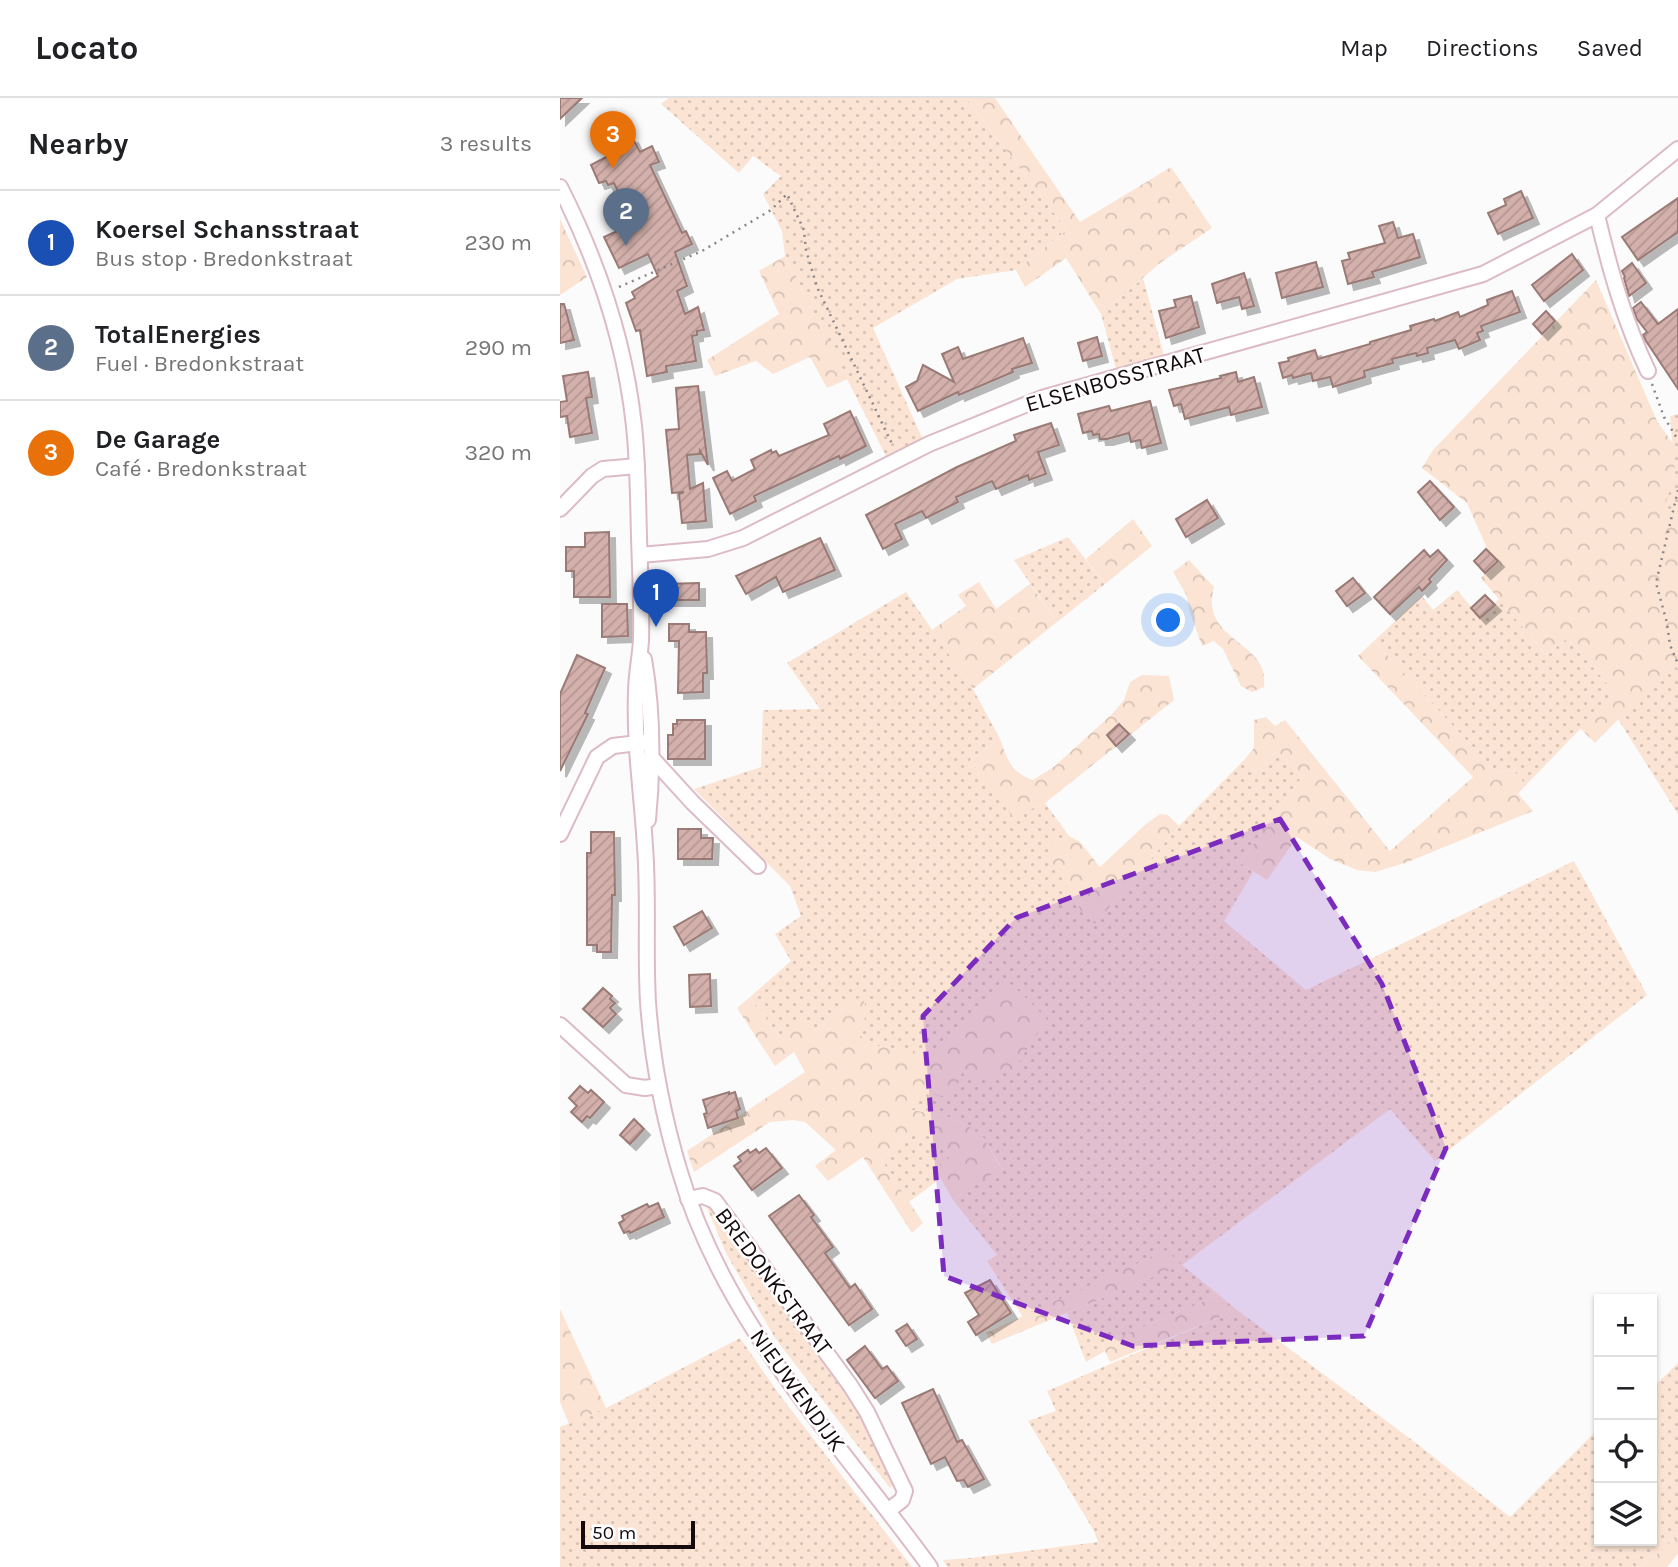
<!DOCTYPE html>
<html lang="en">
<head>
<meta charset="utf-8">
<style>
  body { margin:0; font-family:Karla,sans-serif; background:#f2f2f2; color:#202124 }
  .controls { position:absolute; right:21px; bottom:21px; display:grid; overflow:hidden; border-radius:0px; box-shadow:0 2px 5px #0004 }
  .controls button { width:63px; height:63px; display:grid; place-items:center; padding:0; border:0; border-bottom:2px solid #e0e0e0; background:#fff; color:#202124; font:35px sans-serif }
  .scale { position:absolute; left:21px; bottom:18px; width:114px; box-sizing:border-box; padding-left:7px; border:4px solid #150a0d; border-top:0; font-size:19px; line-height:24px; white-space:nowrap; color:#150a0d; -webkit-text-stroke:5px #fff; paint-order:stroke }
  .you { position:absolute; left:609px; top:523px; width:24px; height:24px; margin:-18px; border:5px solid #fff; border-radius:50%; background:#1a73e8; box-shadow:0 0 0 10px #1a73e833 }
  .badge { display:grid; place-items:center; width:46px; height:46px; border-radius:50%; background:#257d2b; color:#fff; font-size:23px; font-weight:700 }
  .pin { position:absolute; translate:-50% -58px; filter:drop-shadow(0 2px 4px #0008) }
  .pin::after { content:''; position:absolute; top:37px; width:24px; height:21px; background:inherit; clip-path:polygon(0 0,100% 0,50% 100%) }
  .list { margin:0; padding:0; list-style:none }
  h2 { display:flex; justify-content:space-between; align-items:center; height:91px; margin:0; padding:0 28px; font-size:30px }
  h2 small { font-size:23px; font-weight:400; color:#757577 }
  .list li { display:grid; grid-template-columns:46px 1fr auto; gap:21px; align-items:center; box-sizing:border-box; height:105px; padding:0 28px; border-top:2px solid #e0e0e0 }
  .list b { display:block; font-size:26px; white-space:nowrap }
  .list p { margin:0; font-size:23px; white-space:nowrap; color:#757577 }
  .list em { font-size:23px; font-style:normal; color:#757577 }
  .icon { flex:none; width:38px; height:38px; fill:none; stroke:currentColor; stroke-width:2; stroke-linecap:round; stroke-linejoin:round }
  .map { position:relative; flex:none; width:1118px; height:1469px; overflow:hidden }
  header { display:flex; align-items:center; gap:42px; box-sizing:border-box; height:98px; padding:0 35px; background:#fff; border-bottom:2px solid #e0e0e0 }
  header strong { font-size:33px }
  nav { display:flex; gap:38px; margin-inline-start:auto; font-size:24px }
  main { display:flex }
  aside { flex:1; background:#fff }
  .map>svg:first-child { display:block }
  .grass { fill:url(#grass-dots) }
  .forest { fill:url(#forest-crowns) }
  .building { fill:url(#building-hatch); stroke:#9a7a75; stroke-width:2; filter:url(#shadow) }
  .lines { fill:none; stroke-linecap:round; stroke-linejoin:round }
  .minor-casing { stroke:#ddbbc5; stroke-width:18 }
  .path { stroke:#8c8688; stroke-width:2.5; stroke-dasharray:2 5; stroke-linecap:butt }
  .minor { stroke:#fff; stroke-width:14 }
  .marked { fill:#7b2cbf; fill-opacity:0.2; stroke:#7b2cbf; stroke-width:5; stroke-dasharray:14 9; stroke-linejoin:round }
  .labels { text-anchor:middle; stroke-width:5; stroke-linejoin:round; paint-order:stroke }
  .street-label { font-size:23px; fill:#150a0d; stroke:#fff }
</style>
</head>
<body>
<header>
<strong>Locato</strong>
<nav><a>Map</a><a>Directions</a><a>Saved</a></nav>
</header>
<main>
<aside>
<h2>Nearby<small>3 results</small></h2>
<ul class="list">
<li><span class="badge" style="background:#1a4fb4">1</span><div><b>Koersel Schansstraat</b><p>Bus stop · Bredonkstraat</p></div><em>230 m</em></li>
<li><span class="badge" style="background:#5c6f8a">2</span><div><b>TotalEnergies</b><p>Fuel · Bredonkstraat</p></div><em>290 m</em></li>
<li><span class="badge" style="background:#e8710a">3</span><div><b>De Garage</b><p>Café · Bredonkstraat</p></div><em>320 m</em></li>
</ul>
</aside>
<div class="map">
<svg width="1118" height="1469" viewBox="0 0 1118 1469">
  <defs>
    <pattern id="grass-dots" width="8" height="8" patternUnits="userSpaceOnUse" patternTransform="scale(1.75)"><rect width="8" height="8" fill="#fbe4d4"/><path d="M2 2h.1M6 6h.1" fill="none" stroke="#d6c2b5" stroke-width="1.8" stroke-linecap="round"/></pattern>
    <pattern id="forest-crowns" width="20" height="18" patternUnits="userSpaceOnUse" patternTransform="scale(1.75)"><rect width="20" height="18" fill="#fbe4d4"/><path d="M2 6a3 3 0 1 1 6 0M12 15a3 3 0 1 1 6 0" fill="none" stroke="#d6c2b5"/></pattern>
    <pattern id="building-hatch" width="6" height="6" patternUnits="userSpaceOnUse" patternTransform="scale(1.75)"><rect width="6" height="6" fill="#d3b0ab"/><path d="M-1 1l2-2M0 6l6-6M5 7l2-2" fill="none" stroke="#b49692"/></pattern>
    <filter id="shadow"><feDropShadow dx="6" dy="6" stdDeviation="0" flood-color="#0004"/></filter>
  </defs>
  <rect width="100%" height="100%" fill="#fbfbfb"/>
  <g class="grass">
    <polygon points="109,0 406,0 507,132 456,172 397,181 313,230 363,342 326,358 225,158 222,133 203,96 221,78 193,58 179,75 101,6"/>
    <polygon points="583,180 604,258 556,271 541,216"/>
    <polygon points="1118,316 1118,412 1103,411 1115,374 1110,318"/>
    <polygon points="508,439 545,486 497,524 454,462"/>
    <polygon points="897,492 919,518 939,501 986,557 1008,540 1055,595 966,687 953,672 936,674 814,543 862,498 873,512"/>
    <polygon points="346,494 413,591 440,641 410,662 471,711 485,705 509,738 492,745 535,826 619,728 684,662 695,673 718,653 742,679 680,765 693,774 664,823 746,892 1014,763 1087,897 875,1063 830,1011 622,1167 659,1197 542,1246 545,1253 526,1264 507,1215 621,1167 605,1153 463,1219 427,1163 437,1157 393,1102 441,1069 420,1034 386,1018 352,1012 355,994 402,975 431,981 447,885 386,949 367,956 318,948 298,937 285,908 252,934 221,940 190,899 231,863 215,836 241,818 230,788 134,691 201,669 203,612 260,611 227,565"/>
    <polygon points="1114,565 1118,571 1118,716 1058,621"/>
    <path d="M363,1034H375L384,1044L389,1060L376,1072L381,1080L349,1104L321,1061C334,1049 344,1035 363,1034Z"/>
    <polygon points="146,1107 154,1109 297,1306 334,1386 330,1390 215,1240 166,1155"/>
    <polygon points="677,1212 852,1342 950,1419 1039,1330 1039,1443 1092,1443 1092,1290 1118,1265 1118,1435 1107,1448 1081,1469 387,1469 383,1462 411,1460 538,1444 534,1433 468,1323 496,1313 487,1293"/>
    <polygon points="180,1240 219,1296 352,1469 0,1469 0,1329 46,1310"/>
  </g>
  <g class="forest">
    <polygon points="406,0 435,0 520,124 611,69 652,130 600,165 541,216 506,160 465,189 456,172 507,132"/>
    <polygon points="0,121 27,179 0,197"/>
    <polygon points="225,158 288,281 267,290 250,259 213,276 196,263 155,278 147,262 219,216 199,173"/>
    <polygon points="1036,182 1097,323 1113,346 1115,374 1104,411 1118,412 1118,571 1113,566 1035,645 1020,630 1055,595 1008,540 986,557 921,480 934,466 907,405 862,370 873,352"/>
    <polygon points="573,421 592,448 545,486 526,461"/>
    <path d="M629,462L654,489C639,545 711,542 704,589L692,594L681,588L663,551L654,543L642,548L629,512L627,498L613,474Z"/>
    <polygon points="419,484 436,511 470,486 497,524 413,591 372,532 406,508 398,497"/>
    <polygon points="814,543 936,674 953,672 966,687 958,696 973,713 845,765 815,774 797,772 770,761 737,739 707,782 680,765 742,679 718,653 695,673 684,662 694,650 694,622 706,619 715,628 725,622 830,753 913,679 798,558"/>
    <path d="M582,577L609,578L614,602L485,705L471,711L455,722L410,662L440,641C447,661 451,675 473,682L495,668L552,616L564,602L570,584Z"/>
    <polygon points="600,716 608,717 619,728 535,826 523,816 489,759 492,745 509,738 520,744 540,769 586,726"/>
    <path d="M447,884L454,888L487,921L454,971L431,981L402,975L393,999L355,995L352,1012L386,1018L420,1034L441,1070L393,1102L376,1072L389,1060L384,1044L375,1034C344,1033 342,1042 321,1061L363,1125L352,1135L303,1059L268,1083L255,1068L276,1052L245,1024L233,1022L210,1024L134,1074L127,1053L245,974L234,954L215,968L177,910L190,899L221,940L245,922L252,934L285,908L298,900L304,903L307,915L299,937L318,948L367,955L386,949Z"/>
    <polygon points="606,1152 622,1167 432,1246 426,1235"/>
    <polygon points="659,1197 677,1212 550,1264 542,1246"/>
    <polygon points="0,1211 46,1310 9,1326 0,1304"/>
    <polygon points="1118,1435 1118,1456 1107,1469 1081,1469 1107,1448"/>
  </g>
  <g class="building">
    <polygon points="0,0 22,0 0,21"/>
    <polygon points="72,39 80,54 92,48 99,64 90,67 122,135 126,133 132,146 115,154 127,188 117,193 125,216 138,209 144,232 137,233 137,237 132,238 136,263 106,268 107,274 87,278 80,232 76,233 66,205 75,200 72,194 98,178 88,156 59,170 44,139 73,126 54,85 48,87 46,83 39,85 31,67 54,55 53,52"/>
    <polygon points="961,93 973,120 938,136 928,115 946,107 944,101"/>
    <polygon points="1118,100 1118,134 1078,162 1062,139"/>
    <polygon points="833,124 838,140 853,136 860,159 812,174 814,179 788,186 782,163 790,161 788,155 825,145 819,128"/>
    <polygon points="1012,156 1023,172 984,203 972,187"/>
    <polygon points="756,164 763,189 722,200 716,175"/>
    <polygon points="1072,165 1086,185 1069,198 1064,180 1065,179 1062,173"/>
    <polygon points="684,175 694,208 682,211 679,199 657,205 652,186"/>
    <polygon points="952,193 960,214 921,228 923,233 917,235 920,242 899,251 895,242 867,250 868,255 857,258 856,255 832,261 833,265 804,273 805,279 773,289 770,279 753,283 751,275 733,280 732,277 723,280 719,265 729,263 728,260 755,252 758,261 810,246 810,244 851,232 850,228 874,221 875,223 898,214 900,219 928,207 927,202"/>
    <polygon points="631,198 639,229 606,240 599,213 616,209 614,202"/>
    <polygon points="1081,204 1098,226 1118,211 1118,291 1086,243 1083,237 1087,234 1077,221 1073,210"/>
    <polygon points="0,206 4,206 14,242 0,245"/>
    <polygon points="986,213 995,223 982,236 973,226"/>
    <polygon points="537,239 542,258 523,263 518,245"/>
    <polygon points="463,240 472,265 452,271 453,274 399,297 398,294 358,313 346,289 357,283 363,267 394,284 382,256 398,249 403,261"/>
    <polygon points="28,274 32,299 26,300 32,335 10,339 7,318 0,319 0,304 7,303 3,278"/>
    <polygon points="676,274 678,284 694,279 702,309 671,317 669,309 625,321 621,306 614,308 609,292 661,280 660,278"/>
    <polygon points="138,288 148,367 140,353 140,356 127,357 130,391 143,385 146,423 122,425 119,396 124,394 112,395 106,332 119,331 116,290"/>
    <polygon points="590,303 601,345 582,350 580,342 571,344 569,335 547,341 540,341 539,336 533,337 532,333 523,335 518,316 549,308 551,313"/>
    <polygon points="290,313 306,348 280,361 279,358 194,398 196,403 170,416 153,380 167,373 172,383 195,371 191,362 211,352 212,355 216,353 219,358 269,337 264,326"/>
    <polygon points="491,325 499,347 478,354 486,376 469,382 468,377 436,391 432,383 396,399 398,404 366,420 362,413 335,426 342,441 323,451 306,417 397,369 456,343 454,337"/>
    <polygon points="870,383 894,409 880,422 858,394"/>
    <polygon points="647,402 658,420 626,439 616,421"/>
    <polygon points="49,434 50,499 14,499 14,473 6,473 6,449 25,449 25,435"/>
    <polygon points="260,440 275,472 223,494 216,479 186,496 176,478"/>
    <polygon points="926,451 938,463 925,475 914,463"/>
    <polygon points="864,452 870,459 878,452 887,462 869,481 871,484 862,493 859,489 830,516 814,499"/>
    <polygon points="793,480 805,495 787,508 776,493"/>
    <polygon points="139,485 139,502 102,502 102,486"/>
    <polygon points="925,497 935,507 920,520 911,510"/>
    <polygon points="42,506 67,506 68,538 42,539"/>
    <polygon points="109,526 129,526 129,534 146,534 147,575 143,575 143,594 118,595 119,543 109,543"/>
    <polygon points="17,557 45,570 25,615 28,616 0,673 0,596"/>
    <polygon points="117,622 145,622 145,661 108,661 108,637 113,637 113,626 117,626"/>
    <polygon points="559,626 569,636 556,648 547,637"/>
    <polygon points="118,731 141,731 141,740 153,740 152,761 118,761"/>
    <polygon points="31,734 54,734 55,797 52,797 51,854 37,854 37,847 27,847 27,755 31,755"/>
    <polygon points="142,813 152,830 124,847 114,829"/>
    <polygon points="150,876 151,908 130,909 129,877"/>
    <polygon points="43,890 52,898 50,901 55,905 50,910 56,916 43,929 23,911"/>
    <polygon points="20,988 28,995 31,992 44,1004 30,1020 27,1018 22,1024 11,1014 17,1008 9,1000"/>
    <polygon points="169,994 169,996 175,994 180,1011 176,1013 178,1020 148,1030 144,1016 147,1015 143,1002"/>
    <polygon points="74,1021 84,1031 70,1046 60,1037"/>
    <polygon points="206,1050 222,1070 192,1092 174,1068 181,1063 178,1059 188,1052 190,1055 196,1051 199,1055"/>
    <polygon points="239,1097 254,1117 251,1119 273,1149 265,1155 290,1190 295,1186 312,1211 289,1227 209,1118"/>
    <polygon points="98,1105 104,1119 70,1135 69,1133 64,1135 59,1125 64,1122 62,1118 87,1106 89,1109"/>
    <polygon points="430,1182 451,1215 416,1237 408,1224 419,1217 405,1195"/>
    <polygon points="347,1226 357,1241 346,1248 336,1233"/>
    <polygon points="305,1248 322,1271 327,1268 338,1283 315,1300 287,1262"/>
    <polygon points="373,1291 397,1344 402,1342 424,1381 408,1389 404,1382 397,1383 385,1359 371,1366 342,1305"/>
  </g>
  <g class="lines">
    <defs>
      <g id="minor">
        <path d="M0,89C38,164 65,244 74,328C78,365 78,402 79,439C80,473 82,508 81,542C80,560 76,577 76,594C74,648 82,696 85,749C89,800 85,853 88,904C92,961 103,1017 119,1071C163,1225 278,1342 370,1469"/>
        <path d="M1037,117C1050,172 1064,222 1088,273"/>
        <polyline points="0,411 32,378 43,371 77,368"/>
        <polyline points="80,457 148,451 183,440 369,346 482,300 923,176 1037,117 1118,51"/>
        <path d="M84,561C93,613 93,669 88,722"/>
        <polyline points="91,659 133,705 198,768"/>
        <polyline points="0,736 37,659 53,648 86,644"/>
        <polyline points="0,927 66,987 85,990 98,988"/>
        <polyline points="128,1101 143,1098 155,1103 290,1287 307,1314 345,1393 342,1402 329,1412"/>
      </g>
    </defs>
    <use href="#minor" class="minor-casing"/>
    <g class="path">
      <polyline points="59,189 142,153 211,112 227,96 244,132 246,152 257,189 333,348"/>
      <polyline points="1092,286 1104,319 1118,342"/>
      <polyline points="1118,392 1096,485 1107,525 1110,547 1118,566"/>
    </g>
    <use href="#minor" class="minor"/>
  </g>
  <path class="marked" d="M720,721L822,886L886,1050L804,1238L573,1248L384,1178L363,918L456,820Z"/>
  <g class="labels">
    <g class="street-label">
      <text transform="translate(555 281) rotate(-16)" y="8">ELSENBOSSTRAAT</text>
      <text transform="translate(214 1183) rotate(53)" y="8">BREDONKSTRAAT</text>
      <text transform="translate(238 1292) rotate(54)" y="8">NIEUWENDIJK</text>
    </g>
  </g>
</svg>
<div class="controls">
<button>+</button>
<button>−</button>
<button><svg class="icon" aria-label="locate" viewBox="0 0 24 24"><circle cx="12" cy="12" r="6"/><path d="M12 2v4M12 18v4M2 12h4M18 12h4"/></svg></button>
<button><svg class="icon" aria-label="layers" viewBox="0 0 24 24"><path d="M12 4l9 5-9 5-9-5zM3 14l9 5 9-5"/></svg></button>
</div>
<div class="scale">50 m</div>
<div class="you"></div>
<div class="pin badge" style="left:96px;top:529px;background:#1a4fb4">1</div>
<div class="pin badge" style="left:66px;top:148px;background:#5c6f8a">2</div>
<div class="pin badge" style="left:53px;top:71px;background:#e8710a">3</div>
</div>
</main>
</body>
</html>
